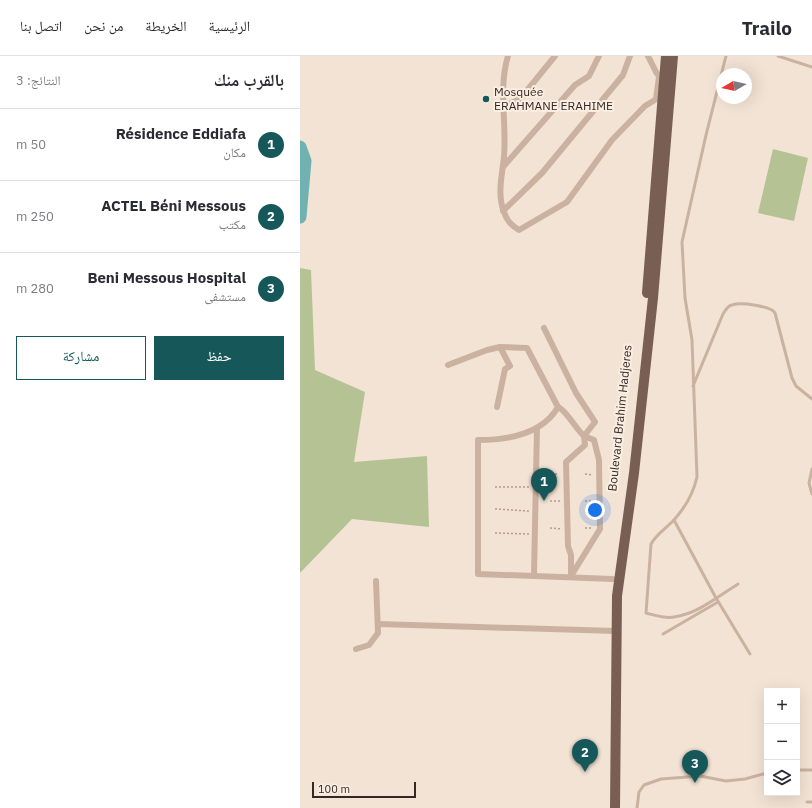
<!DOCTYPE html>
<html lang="ar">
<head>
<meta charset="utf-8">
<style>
  body { margin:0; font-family:"IBM Plex Sans","Noto Naskh Arabic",sans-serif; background:#f7f7f7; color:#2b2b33; direction:rtl }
  .controls { position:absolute; right:12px; bottom:12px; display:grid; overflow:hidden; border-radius:0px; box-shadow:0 4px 16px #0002 }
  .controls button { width:36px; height:36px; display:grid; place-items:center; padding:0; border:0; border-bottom:1px solid #e1e1e2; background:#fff; color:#2b2b33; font:20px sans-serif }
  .compass { position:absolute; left:416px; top:12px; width:36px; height:36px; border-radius:50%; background:#fff; box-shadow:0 4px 16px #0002; rotate:261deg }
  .scale { position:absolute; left:12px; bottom:10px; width:104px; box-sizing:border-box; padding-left:4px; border:2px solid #342824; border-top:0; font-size:11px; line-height:14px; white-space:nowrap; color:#342824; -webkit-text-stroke:3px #faede1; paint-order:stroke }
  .you { position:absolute; left:295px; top:454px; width:14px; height:14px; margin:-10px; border:3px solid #fff; border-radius:50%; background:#1a73e8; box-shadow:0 0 0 6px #1a73e833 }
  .badge { display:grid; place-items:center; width:26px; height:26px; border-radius:50%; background:#165859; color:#fff; font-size:13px; font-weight:700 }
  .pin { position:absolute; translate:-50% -33px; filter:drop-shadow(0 1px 2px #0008) }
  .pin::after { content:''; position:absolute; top:21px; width:14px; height:12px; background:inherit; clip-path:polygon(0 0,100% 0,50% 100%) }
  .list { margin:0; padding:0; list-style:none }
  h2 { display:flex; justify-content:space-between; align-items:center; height:52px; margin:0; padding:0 16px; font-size:17px }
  h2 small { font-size:13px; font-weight:400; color:#7c7c81 }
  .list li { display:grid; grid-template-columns:26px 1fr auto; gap:12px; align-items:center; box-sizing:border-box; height:72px; padding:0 16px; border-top:1px solid #e1e1e2 }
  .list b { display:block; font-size:15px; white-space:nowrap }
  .list p { margin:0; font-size:13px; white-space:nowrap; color:#7c7c81 }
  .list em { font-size:13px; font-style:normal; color:#7c7c81 }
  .actions { display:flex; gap:8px; padding:12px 16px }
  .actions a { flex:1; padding:9px 0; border:1px solid #165859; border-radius:0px; text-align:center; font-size:14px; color:#165859 }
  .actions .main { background:#165859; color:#fff }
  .icon { flex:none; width:22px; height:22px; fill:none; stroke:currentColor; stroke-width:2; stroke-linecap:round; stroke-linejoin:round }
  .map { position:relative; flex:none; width:512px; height:752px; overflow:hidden; direction:ltr }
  header { display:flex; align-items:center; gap:24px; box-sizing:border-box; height:56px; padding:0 20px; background:#fff; border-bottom:1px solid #e1e1e2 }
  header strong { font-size:19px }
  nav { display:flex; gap:22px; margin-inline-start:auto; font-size:14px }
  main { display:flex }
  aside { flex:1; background:#fff }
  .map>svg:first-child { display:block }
  .green { fill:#b5c394 }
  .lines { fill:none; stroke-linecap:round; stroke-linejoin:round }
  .river { stroke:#71b2b1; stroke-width:13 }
  .path { stroke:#b79b8a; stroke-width:1.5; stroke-dasharray:2 2; stroke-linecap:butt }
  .lane { stroke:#cbb2a0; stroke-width:3 }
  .street { stroke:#cbb2a0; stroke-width:6 }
  .primary { stroke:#785e53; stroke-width:10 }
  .poi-dot { fill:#165859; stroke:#faede1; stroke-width:1.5 }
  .labels { text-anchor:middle; stroke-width:4; stroke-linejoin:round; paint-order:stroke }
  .poi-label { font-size:12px; fill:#342824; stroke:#faede1; text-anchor:start }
  .street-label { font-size:12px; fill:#342824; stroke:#faede1 }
</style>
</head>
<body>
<header>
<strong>Trailo</strong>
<nav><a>الرئيسية</a><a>الخريطة</a><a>من نحن</a><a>اتصل بنا</a></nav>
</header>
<main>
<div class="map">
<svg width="512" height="752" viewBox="0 0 512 752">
  <rect width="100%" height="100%" fill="#f3e3d5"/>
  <g class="green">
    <polygon points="473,93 508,102 494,165 458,157"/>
    <polygon points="0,212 11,214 15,314 65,336 54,406 127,400 129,471 52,463 0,517"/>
  </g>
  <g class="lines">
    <polyline class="river" points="0,91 5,105 0,161"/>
    <g class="path">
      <polyline points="251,418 259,418"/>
      <polyline points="285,418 293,419"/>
      <polyline points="195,431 229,431"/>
      <polyline points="250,445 260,445"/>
      <polyline points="285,445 293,445"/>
      <polyline points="195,453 229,455"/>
      <polyline points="250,472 262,473"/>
      <polyline points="285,472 293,472"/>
      <polyline points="195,477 229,478"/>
    </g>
    <g class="lane">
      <path d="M426,0L406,79L382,186L385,242L392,284L397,421C393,439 385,452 373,465C365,473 356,479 351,488L346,557C355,559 365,563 374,561C397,558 419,540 438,528"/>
      <polyline points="478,0 512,11"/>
      <path d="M393,330L423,258C425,255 427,250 432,249C441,246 471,250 475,257L492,322L496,330L512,343"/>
      <polyline points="512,413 509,427 512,438"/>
      <polyline points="374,464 416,542 450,598"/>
      <polyline points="363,578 418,546"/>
      <polyline points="497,714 512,714"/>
      <polyline points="507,746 512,746"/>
      <polyline points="337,752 339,736 344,729 361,723 400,720 426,725 445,723 467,717"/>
    </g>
    <g class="street">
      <path d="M208,0C198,33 207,68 204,101C202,120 197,138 204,156C207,165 211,169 219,174L267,146L312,84L345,50L363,39"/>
      <polyline points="348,0 356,16 364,27"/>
      <polyline points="356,43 359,21"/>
      <polyline points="203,51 220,43 255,0"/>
      <polyline points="203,111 275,29 289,20 299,0"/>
      <polyline points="203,155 242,117 323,19 330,0"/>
      <polyline points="244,272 276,337 295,366 284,380 294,384 299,404 300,473 271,520"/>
      <path d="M148,309L187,294L200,291L227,292L258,351C242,379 207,384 178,384V518L313,523"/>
      <polyline points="197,351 205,313 210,310 200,291"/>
      <path d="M258,351C266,354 276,373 284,380L285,389L266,406L268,490L271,499V518"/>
      <polyline points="234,519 237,372"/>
      <polyline points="78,568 316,575"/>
      <polyline points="56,593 69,589 78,577 76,525"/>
    </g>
    <g class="primary">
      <polyline points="347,237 366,0"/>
      <polyline points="315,752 317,540 334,417 353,242 373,0"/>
    </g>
  </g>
  <circle class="poi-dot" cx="186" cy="43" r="4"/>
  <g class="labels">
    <g class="poi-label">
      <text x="194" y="40">Mosquée<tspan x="194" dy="14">ERAHMANE ERAHIME</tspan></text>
    </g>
    <g class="street-label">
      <text transform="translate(320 362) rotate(-84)" y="4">Boulevard Brahim Hadjeres</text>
    </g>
  </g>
</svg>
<div class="controls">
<button>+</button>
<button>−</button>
<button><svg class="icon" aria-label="layers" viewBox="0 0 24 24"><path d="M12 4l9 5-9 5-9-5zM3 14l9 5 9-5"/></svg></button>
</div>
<svg class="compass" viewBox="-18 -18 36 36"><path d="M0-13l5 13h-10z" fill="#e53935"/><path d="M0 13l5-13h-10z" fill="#7c7c81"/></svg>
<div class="scale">100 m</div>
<div class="you"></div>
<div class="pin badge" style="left:244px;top:445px">1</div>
<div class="pin badge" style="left:285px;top:716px">2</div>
<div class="pin badge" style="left:395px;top:727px">3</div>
</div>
<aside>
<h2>بالقرب منك<small>النتائج: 3</small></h2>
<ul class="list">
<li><span class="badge">1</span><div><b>Résidence Eddiafa</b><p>مكان</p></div><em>50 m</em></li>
<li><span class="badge">2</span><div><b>ACTEL Béni Messous</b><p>مكتب</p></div><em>250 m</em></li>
<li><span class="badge">3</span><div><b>Beni Messous Hospital</b><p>مستشفى</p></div><em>280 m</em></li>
</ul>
<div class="actions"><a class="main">حفظ</a><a>مشاركة</a></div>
</aside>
</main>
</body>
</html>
